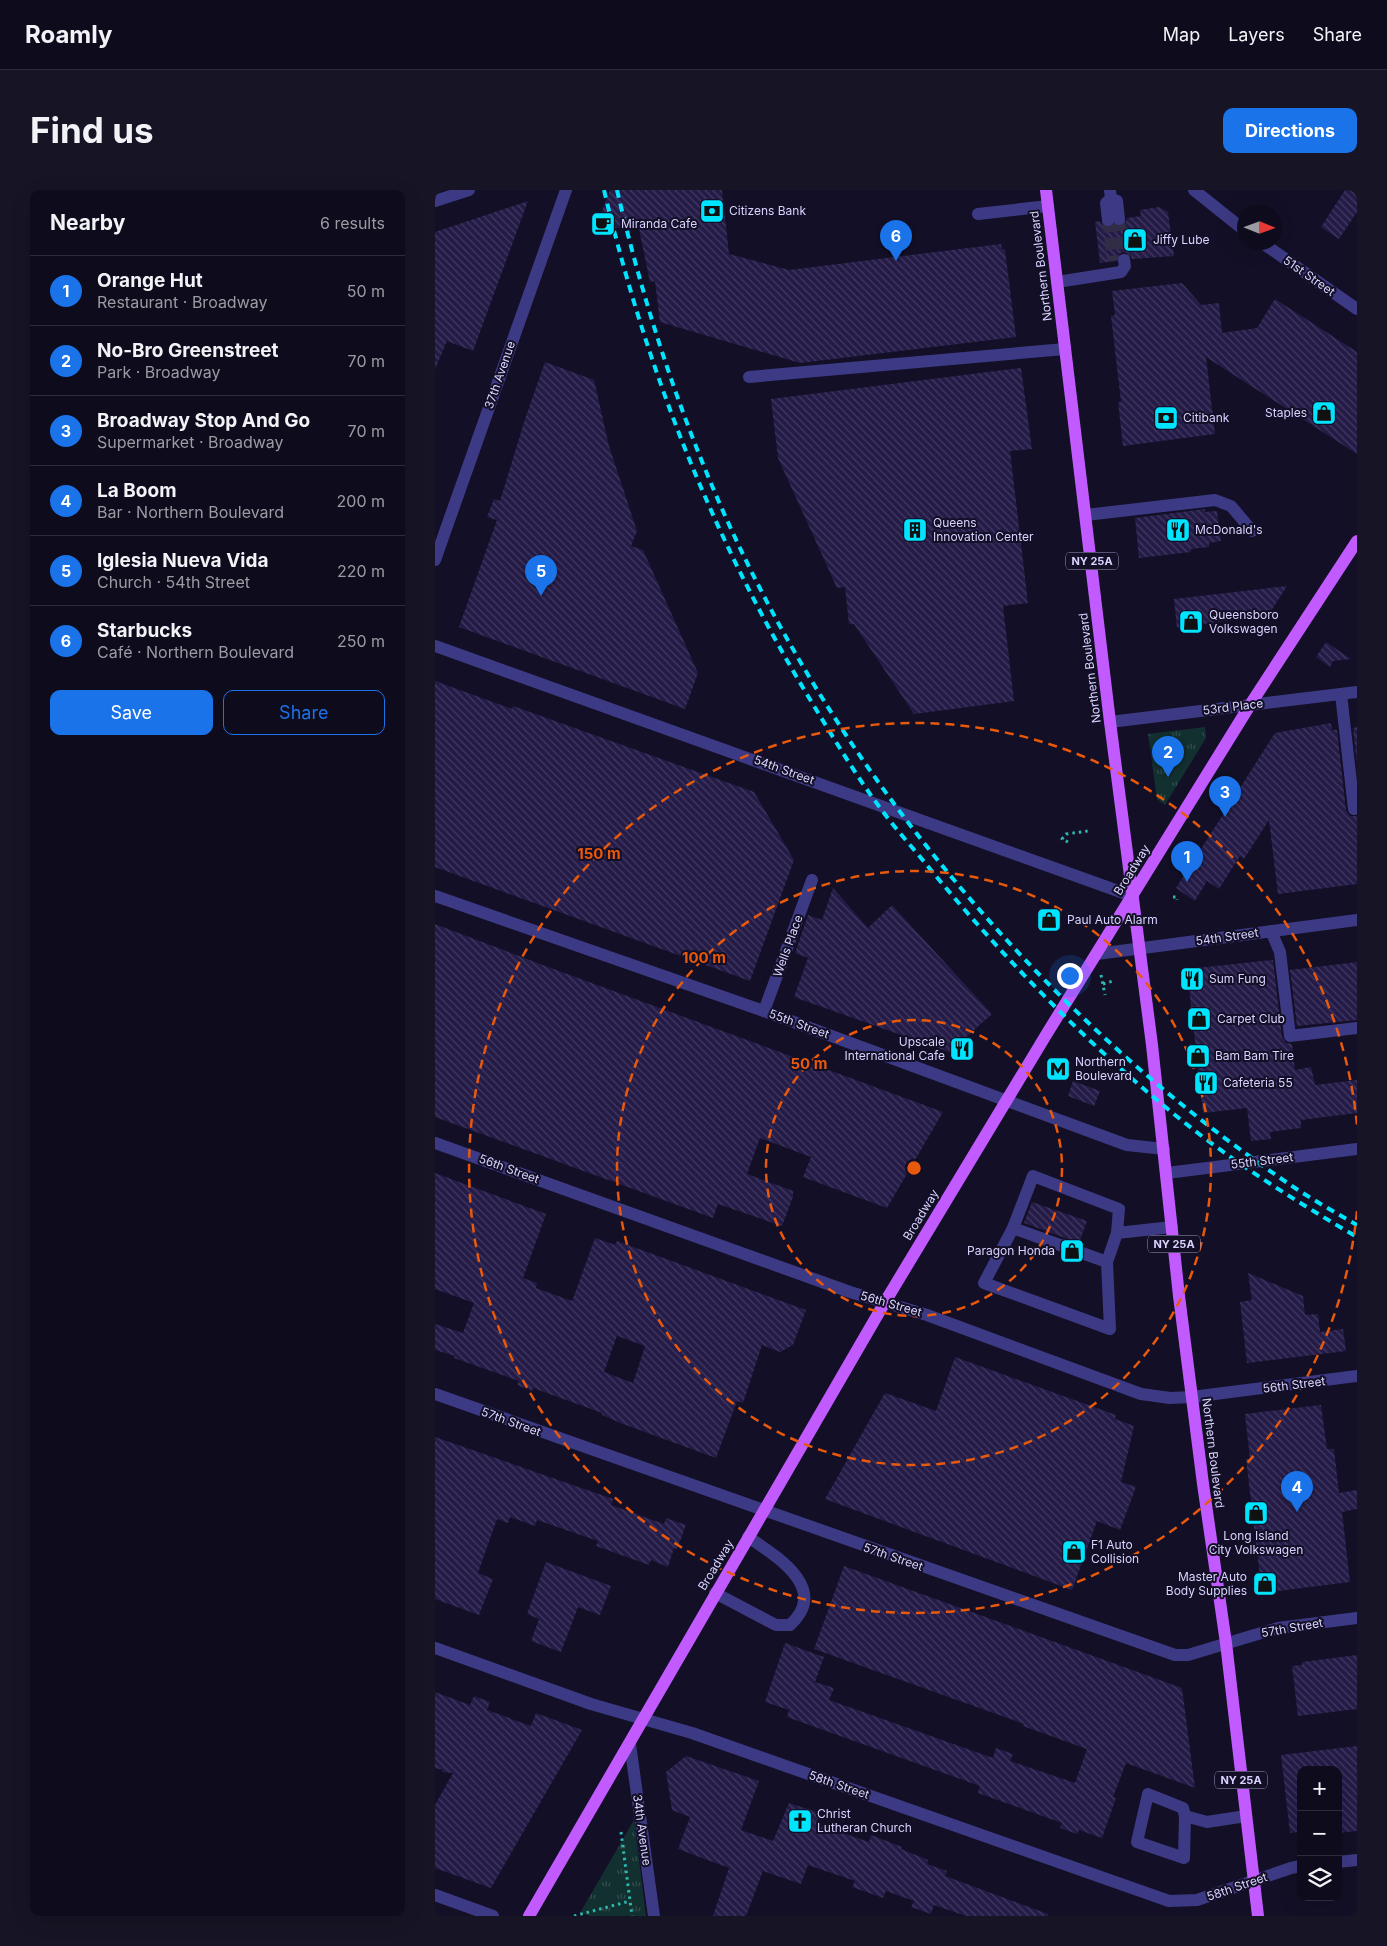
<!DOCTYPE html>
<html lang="en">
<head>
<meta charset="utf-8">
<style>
  body { margin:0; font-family:Inter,sans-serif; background:#171425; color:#f1f3f6 }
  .controls { position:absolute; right:15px; bottom:15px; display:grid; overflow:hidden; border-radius:10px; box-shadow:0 5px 20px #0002 }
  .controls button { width:45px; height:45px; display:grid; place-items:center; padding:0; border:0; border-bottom:1px solid #2e2b3b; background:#0e0b1c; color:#f1f3f6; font:25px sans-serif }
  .compass { position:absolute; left:802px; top:15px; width:45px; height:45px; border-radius:50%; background:#0e0b1c; box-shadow:0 5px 20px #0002; rotate:91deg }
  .you { position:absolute; left:634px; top:785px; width:18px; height:18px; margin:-12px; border:4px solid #fff; border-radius:50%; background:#1a73e8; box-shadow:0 0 0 8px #1a73e833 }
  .badge { display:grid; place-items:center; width:32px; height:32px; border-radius:50%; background:#1a73e8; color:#fff; font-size:16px; font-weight:700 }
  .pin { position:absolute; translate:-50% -41px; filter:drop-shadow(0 1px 2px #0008) }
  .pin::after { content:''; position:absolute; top:26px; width:18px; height:15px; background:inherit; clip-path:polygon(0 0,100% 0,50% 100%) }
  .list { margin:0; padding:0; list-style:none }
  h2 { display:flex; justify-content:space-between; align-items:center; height:65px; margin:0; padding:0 20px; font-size:21px }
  h2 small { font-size:16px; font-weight:400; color:#9b9ba3 }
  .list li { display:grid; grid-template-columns:32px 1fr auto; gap:15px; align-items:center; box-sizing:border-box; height:70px; padding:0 20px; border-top:1px solid #2e2b3b }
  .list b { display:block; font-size:19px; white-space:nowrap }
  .list p { margin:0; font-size:16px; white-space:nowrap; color:#9b9ba3 }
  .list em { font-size:16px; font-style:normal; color:#9b9ba3 }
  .actions { display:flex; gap:10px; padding:15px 20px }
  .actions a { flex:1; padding:11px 0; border:1px solid #1a73e8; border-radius:10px; text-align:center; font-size:18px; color:#1a73e8 }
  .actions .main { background:#1a73e8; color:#fff }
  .icon { flex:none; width:28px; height:28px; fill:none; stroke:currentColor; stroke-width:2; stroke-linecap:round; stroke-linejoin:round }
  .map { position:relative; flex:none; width:922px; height:1726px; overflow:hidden; border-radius:10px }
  header { display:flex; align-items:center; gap:30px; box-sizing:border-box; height:70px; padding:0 25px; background:#0e0b1c; border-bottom:1px solid #2e2b3b }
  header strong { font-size:24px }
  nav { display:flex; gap:28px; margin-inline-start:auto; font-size:18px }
  .intro { display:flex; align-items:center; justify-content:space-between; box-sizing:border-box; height:120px; padding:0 30px }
  h1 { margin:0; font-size:35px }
  .button { padding:12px 22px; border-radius:10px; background:#1a73e8; color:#fff; font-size:18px; font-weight:700 }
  main { display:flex; gap:30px; padding:0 30px }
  aside { flex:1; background:#0e0b1c; border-radius:10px; box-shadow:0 5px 20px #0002 }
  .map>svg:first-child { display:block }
  .grass { fill:url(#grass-tufts) }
  .building { fill:url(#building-back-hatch); fill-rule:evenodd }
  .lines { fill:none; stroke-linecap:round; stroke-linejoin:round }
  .minor-tunnel { stroke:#312d47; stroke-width:12; stroke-dasharray:12 6; stroke-linecap:butt }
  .path { stroke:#2fb8b0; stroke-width:3; stroke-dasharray:2.5 4; stroke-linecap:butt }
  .minor { stroke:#3d3a85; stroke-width:12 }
  .major { stroke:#c25bff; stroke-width:12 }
  .rail { stroke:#00e5ff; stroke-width:4; stroke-dasharray:8 6; stroke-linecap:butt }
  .ring { fill:none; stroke:#e8590c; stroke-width:2.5; stroke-dasharray:9 6 }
  .labels { text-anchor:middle; stroke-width:4; stroke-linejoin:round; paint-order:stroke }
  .shield { fill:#130f26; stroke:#9e99be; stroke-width:1 }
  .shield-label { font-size:11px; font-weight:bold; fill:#d9d4ff }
  .poi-label { font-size:12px; fill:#d9d4ff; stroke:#130f26; text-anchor:start }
  .street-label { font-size:12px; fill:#d9d4ff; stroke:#130f26 }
  .centre { fill:#e8590c; stroke:#130f26; stroke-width:2.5 }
  .ring-label { font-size:15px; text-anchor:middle; font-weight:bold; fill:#e8590c; stroke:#130f26; stroke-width:4; stroke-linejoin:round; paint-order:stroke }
</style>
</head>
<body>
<header>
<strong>Roamly</strong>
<nav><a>Map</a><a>Layers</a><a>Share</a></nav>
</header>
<div class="intro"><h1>Find us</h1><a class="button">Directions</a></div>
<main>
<aside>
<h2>Nearby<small>6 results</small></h2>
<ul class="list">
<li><span class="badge">1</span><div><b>Orange Hut</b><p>Restaurant · Broadway</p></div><em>50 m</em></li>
<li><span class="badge">2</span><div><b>No-Bro Greenstreet</b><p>Park · Broadway</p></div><em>70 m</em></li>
<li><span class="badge">3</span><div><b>Broadway Stop And Go</b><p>Supermarket · Broadway</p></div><em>70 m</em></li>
<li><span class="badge">4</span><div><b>La Boom</b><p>Bar · Northern Boulevard</p></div><em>200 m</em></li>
<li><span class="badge">5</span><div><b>Iglesia Nueva Vida</b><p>Church · 54th Street</p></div><em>220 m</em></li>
<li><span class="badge">6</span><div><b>Starbucks</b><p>Café · Northern Boulevard</p></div><em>250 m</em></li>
</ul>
<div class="actions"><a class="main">Save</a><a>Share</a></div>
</aside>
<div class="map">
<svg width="922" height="1726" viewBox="0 0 922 1726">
  <defs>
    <pattern id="grass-tufts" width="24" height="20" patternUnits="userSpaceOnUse" patternTransform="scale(1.25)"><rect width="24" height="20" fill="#12302f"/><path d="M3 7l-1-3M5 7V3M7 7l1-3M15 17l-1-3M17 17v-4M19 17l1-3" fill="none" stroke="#344d4e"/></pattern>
    <pattern id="building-back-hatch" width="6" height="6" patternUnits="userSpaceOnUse" patternTransform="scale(1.25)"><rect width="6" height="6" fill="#241b47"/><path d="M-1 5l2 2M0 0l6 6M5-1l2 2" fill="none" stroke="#433b63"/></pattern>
  </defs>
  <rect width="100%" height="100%" fill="#130f26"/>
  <g class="grass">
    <polygon points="770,537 771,548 730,615 722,609 713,544"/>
    <polygon points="199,1630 211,1726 154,1726 145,1723"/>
  </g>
  <g class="building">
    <polygon points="175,0 287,0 294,64 354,80 566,54 567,59 570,60 581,147 365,173 225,132 220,91 215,92 203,34 159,42"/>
    <polygon points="910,0 922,0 922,22 904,49 886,37"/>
    <polygon points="93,11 38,161 12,151 0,179 0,42"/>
    <polygon points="724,17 733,22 739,66 697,69 695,64 688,62 684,64 681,71 665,73 660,32 665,31 670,38 674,38 679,35 685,37 691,33 692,28 706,26 705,20"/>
    <polygon points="747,93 766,115 784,113 787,143 822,138 840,109 922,162 922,264 771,167 780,244 688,256 683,212 686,212 676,126 680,125 677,101"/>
    <polygon points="110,172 159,190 174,256 202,341 196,356 208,360 263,483 250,519 24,437 62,330 52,327 59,309 65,311 91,226"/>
    <polygon points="586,178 597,259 575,261 593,413 568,416 579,511 479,524 419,434 414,434 410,397 402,398 343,268 336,209"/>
    <polygon points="770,319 770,322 782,321 786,351 774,353 774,357 756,359 756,362 704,368 700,328"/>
    <polygon points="852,396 834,424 742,438 739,409"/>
    <polygon points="891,452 916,469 898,471 895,477 881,467"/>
    <polygon points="0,491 77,519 78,516 319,602 359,670 315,791 0,677"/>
    <polygon points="896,533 897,540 902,540 911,620 915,626 922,626 922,694 843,704 834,630 809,669 805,666 784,699 772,691 760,711 741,698 840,543"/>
    <polygon points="922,537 922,573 918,538"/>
    <polygon points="398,698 433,738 457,715 557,824 529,849 536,856 531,868 359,807 373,768 360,763 373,725 387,730"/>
    <polygon points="0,734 105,774 508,922 452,1018 368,987 376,967 325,948 312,984 358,1001 358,1007 347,1036 283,1014 278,1028 0,927"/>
    <polygon points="838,770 847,847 851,853 857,854 860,880 876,877 880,895 922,890 922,923 866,930 866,938 835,942 836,949 816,951 812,918 768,923 752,779"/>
    <polygon points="922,772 922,830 862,836 855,780"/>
    <polygon points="638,891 665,901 659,916 633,906"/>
    <path d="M0,983L111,1024L88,1088L102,1093L101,1098L137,1111L160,1048L180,1055L182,1051L371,1120L358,1155L345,1162L327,1155L308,1213L302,1211L281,1268L188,1234L167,1225V1223L98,1198L97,1201L82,1195L84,1191L19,1168L20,1166L0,1160V1134L28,1143L39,1113L0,1099ZM182,1146L210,1156L198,1193L169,1182Z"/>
    <polygon points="597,1012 652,1031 644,1053 589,1033"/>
    <polygon points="813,1083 868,1106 870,1125 883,1124 885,1142 908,1139 911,1161 812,1173 805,1112 817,1110"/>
    <polygon points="520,1167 681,1225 680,1229 699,1236 686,1292 701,1297 685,1340 662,1331 637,1400 390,1309 450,1203 501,1221"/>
    <polygon points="886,1215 892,1259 899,1259 904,1303 922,1300 922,1319 907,1322 915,1392 827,1403 811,1269 815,1269 810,1224"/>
    <polygon points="0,1247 178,1309 176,1315 212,1328 229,1334 231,1328 251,1335 242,1359 239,1358 233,1377 216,1370 214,1375 161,1356 163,1351 102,1330 100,1336 75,1327 73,1333 62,1329 43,1383 58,1389 44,1425 0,1409"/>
    <polygon points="111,1372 176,1396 165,1425 143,1417 126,1462 96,1451 104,1429 92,1424"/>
    <polygon points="409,1376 747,1498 760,1598 691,1573 678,1607 681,1608 667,1648 644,1640 642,1644 625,1638 627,1633 543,1603 545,1596 352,1527 354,1520 330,1512 350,1453 389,1467 380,1492 399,1498 394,1510 558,1568 561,1558 578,1564 575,1571 640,1593 652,1559 588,1536 589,1534 379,1459"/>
    <polygon points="922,1465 922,1519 863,1526 857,1476 867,1475 867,1472"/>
    <polygon points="0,1502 35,1515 39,1506 55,1512 52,1520 96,1536 101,1523 147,1540 56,1698 0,1678 0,1615 18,1583 7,1582 8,1580 0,1578"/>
    <polygon points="922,1556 922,1641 903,1643 903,1580 866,1580 866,1642 855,1643 846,1565"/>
    <polygon points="251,1566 324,1591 306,1640 338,1651 354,1613 385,1623 382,1634 434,1652 436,1645 467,1657 466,1659 493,1670 492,1674 512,1681 510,1686 613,1724 613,1726 531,1726 499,1715 496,1724 476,1717 479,1711 451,1701 448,1708 417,1697 420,1691 373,1675 366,1694 328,1681 311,1726 278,1726 294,1678 243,1659 255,1627 237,1620 231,1582"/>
  </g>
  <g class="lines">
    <g class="minor-tunnel">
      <polyline points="684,29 689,70"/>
      <polyline points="673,30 678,71"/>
    </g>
    <g class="path">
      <polyline points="633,652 627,649 631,644 653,641"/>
      <polyline points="738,707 742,707 742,710"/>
      <polyline points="666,785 670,805"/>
      <polyline points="668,794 678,791"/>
      <polyline points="186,1642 197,1726"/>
      <polyline points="139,1726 195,1711"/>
    </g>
    <g class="minor">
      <polyline points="759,0 809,40"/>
      <polyline points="676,9 682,11 684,29"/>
      <polyline points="0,11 34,0"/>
      <polyline points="543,24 613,16"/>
      <polyline points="673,30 671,13 676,9 675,0"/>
      <polyline points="826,52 922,119"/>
      <polyline points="622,92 686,82 690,76 689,70"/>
      <polyline points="314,187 630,159"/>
      <polyline points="651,325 780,310 796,316 817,341"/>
      <polyline points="0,370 131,0"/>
      <polyline points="0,456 697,706"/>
      <polyline points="906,504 919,619"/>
      <polyline points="675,532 922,502"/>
      <polyline points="0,706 329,821 681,951 692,955 729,959"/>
      <polyline points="836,741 845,762 855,846 922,838"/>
      <polyline points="662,764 922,730"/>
      <polyline points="329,821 377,690"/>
      <polyline points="0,953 415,1102 492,1125 706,1204 735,1208 757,1207 922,1186"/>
      <polyline points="732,983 922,959"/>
      <polyline points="578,1038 598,986 684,1019 682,1043"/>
      <polyline points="672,1072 578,1038 549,1093 675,1139 672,1072 682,1043 737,1037"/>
      <polyline points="0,1204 740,1465 753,1465 843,1438 922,1428"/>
      <path d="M280,1403L341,1435H355C395,1398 341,1366 313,1347"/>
      <polyline points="0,1458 156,1514 257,1543 734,1711 762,1710 856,1678 866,1676"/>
      <polyline points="195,1554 219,1726"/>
      <polyline points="750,1626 749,1668 702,1652 713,1604 748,1618 750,1626 772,1632 811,1626"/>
      <polyline points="903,1672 922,1670"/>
      <polyline points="0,1705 58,1726"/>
    </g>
    <g class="major">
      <polyline points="611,0 675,532 717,855 744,1106 768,1294 791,1453 823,1726"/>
      <polyline points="94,1726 450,1112 611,845 815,515 922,351"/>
    </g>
    <g class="rail">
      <path d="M169,0C213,186 280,354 379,516C401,552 423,589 449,623C463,642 480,660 495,679C568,767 646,848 734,920C793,969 857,1009 922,1047"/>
      <path d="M182,0C207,107 240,211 284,312C403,586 612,832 860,998C880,1011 901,1023 922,1035"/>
    </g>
  </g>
  <g class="ring">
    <circle cx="479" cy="978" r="148"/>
    <circle cx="479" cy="978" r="297"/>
    <path d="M922 1021A445 445 0 1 1 922 935"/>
  </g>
  <defs>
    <symbol id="bank-square" viewBox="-11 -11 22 22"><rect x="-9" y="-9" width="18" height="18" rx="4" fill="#00e5ff" stroke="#130f26"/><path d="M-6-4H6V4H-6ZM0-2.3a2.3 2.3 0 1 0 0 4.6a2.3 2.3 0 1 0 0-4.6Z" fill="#111"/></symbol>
    <symbol id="cafe-square" viewBox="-11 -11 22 22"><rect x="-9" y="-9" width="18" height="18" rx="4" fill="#00e5ff" stroke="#130f26"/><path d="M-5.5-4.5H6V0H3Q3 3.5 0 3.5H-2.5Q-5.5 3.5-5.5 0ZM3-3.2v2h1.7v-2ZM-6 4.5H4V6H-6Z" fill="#111"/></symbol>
    <symbol id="shop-square" viewBox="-11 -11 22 22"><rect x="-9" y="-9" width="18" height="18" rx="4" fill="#00e5ff" stroke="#130f26"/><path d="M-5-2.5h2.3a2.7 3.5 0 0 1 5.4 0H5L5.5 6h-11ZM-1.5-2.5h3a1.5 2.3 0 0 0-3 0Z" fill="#111"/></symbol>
    <symbol id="building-square" viewBox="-11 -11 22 22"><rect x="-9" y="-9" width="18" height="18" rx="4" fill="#00e5ff" stroke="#130f26"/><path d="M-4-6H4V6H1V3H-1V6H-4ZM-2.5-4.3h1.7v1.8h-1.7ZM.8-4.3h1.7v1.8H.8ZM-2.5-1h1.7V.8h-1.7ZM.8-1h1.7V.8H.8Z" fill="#111"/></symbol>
    <symbol id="restaurant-square" viewBox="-11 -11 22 22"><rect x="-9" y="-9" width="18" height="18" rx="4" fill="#00e5ff" stroke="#130f26"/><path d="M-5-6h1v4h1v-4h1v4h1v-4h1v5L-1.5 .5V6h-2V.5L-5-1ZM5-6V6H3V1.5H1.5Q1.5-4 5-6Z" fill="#111"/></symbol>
    <symbol id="metro-square" viewBox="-11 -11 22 22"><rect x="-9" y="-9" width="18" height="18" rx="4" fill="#00e5ff" stroke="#130f26"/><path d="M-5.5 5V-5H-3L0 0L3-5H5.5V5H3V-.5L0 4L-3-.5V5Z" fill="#111"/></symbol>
    <symbol id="church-square" viewBox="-11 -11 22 22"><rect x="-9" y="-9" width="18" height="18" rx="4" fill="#00e5ff" stroke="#130f26"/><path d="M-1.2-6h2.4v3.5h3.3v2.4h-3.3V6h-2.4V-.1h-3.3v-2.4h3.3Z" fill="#111"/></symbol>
  </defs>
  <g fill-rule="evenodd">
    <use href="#bank-square" x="263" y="7" width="28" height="28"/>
    <use href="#cafe-square" x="154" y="20" width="28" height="28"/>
    <use href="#shop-square" x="686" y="36" width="28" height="28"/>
    <use href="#shop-square" x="875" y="209" width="28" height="28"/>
    <use href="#bank-square" x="717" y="214" width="28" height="28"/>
    <use href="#building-square" x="466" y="326" width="28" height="28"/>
    <use href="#restaurant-square" x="729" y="326" width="28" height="28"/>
    <use href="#shop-square" x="742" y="418" width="28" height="28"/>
    <use href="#shop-square" x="600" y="716" width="28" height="28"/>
    <use href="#restaurant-square" x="743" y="775" width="28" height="28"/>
    <use href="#shop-square" x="750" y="815" width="28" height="28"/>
    <use href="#restaurant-square" x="513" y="845" width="28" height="28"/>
    <use href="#shop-square" x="749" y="852" width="28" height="28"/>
    <use href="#metro-square" x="609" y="865" width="28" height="28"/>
    <use href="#restaurant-square" x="757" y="879" width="28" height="28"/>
    <use href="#shop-square" x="623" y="1047" width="28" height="28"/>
    <use href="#shop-square" x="807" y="1309" width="28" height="28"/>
    <use href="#shop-square" x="625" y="1348" width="28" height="28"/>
    <use href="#shop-square" x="816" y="1380" width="28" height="28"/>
    <use href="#church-square" x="351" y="1617" width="28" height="28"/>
  </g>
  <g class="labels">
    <g class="shield">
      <rect x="631" y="362.5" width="52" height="17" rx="4"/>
      <rect x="713" y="1045.5" width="52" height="17" rx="4"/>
      <rect x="780" y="1581.5" width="52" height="17" rx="4"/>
    </g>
    <g class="shield-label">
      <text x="657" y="375">NY 25A</text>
      <text x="739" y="1058">NY 25A</text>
      <text x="806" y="1594">NY 25A</text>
    </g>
    <g class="poi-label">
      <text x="294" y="25">Citizens Bank</text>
      <text x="186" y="38">Miranda Cafe</text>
      <text x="718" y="54">Jiffy Lube</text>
      <text x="872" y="227" text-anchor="end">Staples</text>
      <text x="748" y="232">Citibank</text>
      <text x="498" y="337">Queens<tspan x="498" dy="14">Innovation Center</tspan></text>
      <text x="760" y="344">McDonald's</text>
      <text x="774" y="429">Queensboro<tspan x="774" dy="14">Volkswagen</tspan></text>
      <text x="632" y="734">Paul Auto Alarm</text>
      <text x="774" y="793">Sum Fung</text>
      <text x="782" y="833">Carpet Club</text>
      <text x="510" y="856" text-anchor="end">Upscale<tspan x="510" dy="14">International Cafe</tspan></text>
      <text x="780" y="870">Bam Bam Tire</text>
      <text x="640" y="876">Northern<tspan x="640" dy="14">Boulevard</tspan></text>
      <text x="788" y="897">Cafeteria 55</text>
      <text x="620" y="1065" text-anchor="end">Paragon Honda</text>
      <text x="821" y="1350" text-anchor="middle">Long Island<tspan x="821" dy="14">City Volkswagen</tspan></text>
      <text x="656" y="1359">F1 Auto<tspan x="656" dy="14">Collision</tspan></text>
      <text x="812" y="1391" text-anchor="end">Master Auto<tspan x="812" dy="14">Body Supplies</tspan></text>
      <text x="382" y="1628">Christ<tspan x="382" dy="14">Lutheran Church</tspan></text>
    </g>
    <g class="street-label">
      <text transform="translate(606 76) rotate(-97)" y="4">Northern Boulevard</text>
      <text transform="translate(874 86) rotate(35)" y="4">51st Street</text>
      <text transform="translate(65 185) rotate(-71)" y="4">37th Avenue</text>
      <text transform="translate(655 478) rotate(-97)" y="4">Northern Boulevard</text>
      <text transform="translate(798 517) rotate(-7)" y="4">53rd Place</text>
      <text transform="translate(349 580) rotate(20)" y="4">54th Street</text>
      <text transform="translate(697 680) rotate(-58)" y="4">Broadway</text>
      <text transform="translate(792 747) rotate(-8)" y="4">54th Street</text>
      <text transform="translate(353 756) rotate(-70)" y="4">Wells Place</text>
      <text transform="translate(364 834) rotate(20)" y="4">55th Street</text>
      <text transform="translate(827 971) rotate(-7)" y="4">55th Street</text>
      <text transform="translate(74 979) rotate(20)" y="4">56th Street</text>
      <text transform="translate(486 1025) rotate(-59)" y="4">Broadway</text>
      <text transform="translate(456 1114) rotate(16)" y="4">56th Street</text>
      <text transform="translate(859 1195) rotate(-7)" y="4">56th Street</text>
      <text transform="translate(76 1232) rotate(20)" y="4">57th Street</text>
      <text transform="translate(778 1263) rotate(83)" y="4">Northern Boulevard</text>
      <text transform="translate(458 1367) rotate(19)" y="4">57th Street</text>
      <text transform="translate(281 1375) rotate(-59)" y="4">Broadway</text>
      <text transform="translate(857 1438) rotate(-10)" y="4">57th Street</text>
      <text transform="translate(404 1595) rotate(19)" y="4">58th Street</text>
      <text transform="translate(207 1640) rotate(82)" y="4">34th Avenue</text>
      <text transform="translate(802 1697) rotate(-19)" y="4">58th Street</text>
    </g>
  </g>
  <circle cx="479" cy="978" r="8" class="centre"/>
  <g class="ring-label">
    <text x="164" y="669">150 m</text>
    <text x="269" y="773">100 m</text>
    <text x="374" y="879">50 m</text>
  </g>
</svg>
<div class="controls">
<button>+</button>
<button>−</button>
<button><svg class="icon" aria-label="layers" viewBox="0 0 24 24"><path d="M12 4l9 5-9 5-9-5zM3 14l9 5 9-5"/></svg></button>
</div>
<svg class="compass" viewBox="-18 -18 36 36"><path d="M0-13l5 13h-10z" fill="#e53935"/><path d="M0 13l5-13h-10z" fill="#9b9ba3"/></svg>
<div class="you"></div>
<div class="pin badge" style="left:752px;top:692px">1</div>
<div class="pin badge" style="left:733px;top:587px">2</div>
<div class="pin badge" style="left:790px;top:627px">3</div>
<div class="pin badge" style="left:862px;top:1322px">4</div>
<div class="pin badge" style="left:106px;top:406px">5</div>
<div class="pin badge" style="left:461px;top:71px">6</div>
</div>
</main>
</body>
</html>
